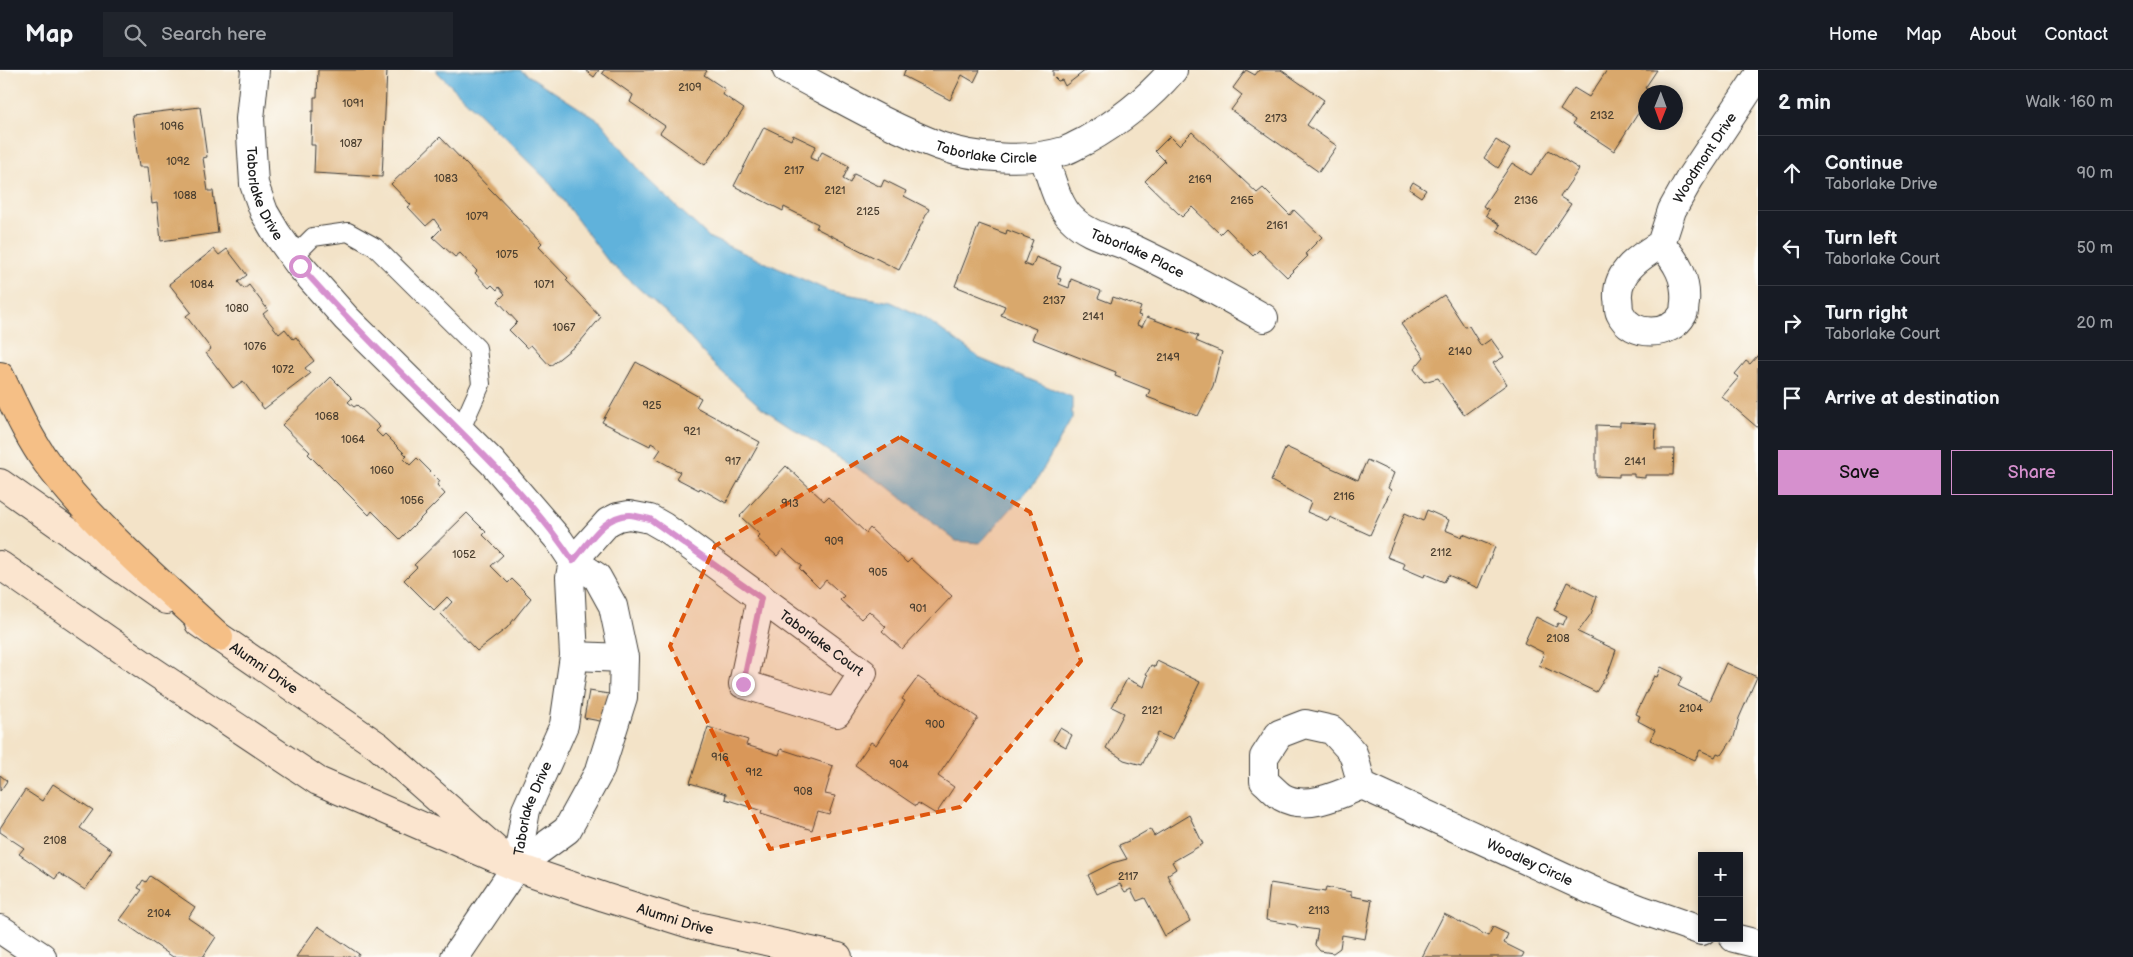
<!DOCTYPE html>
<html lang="en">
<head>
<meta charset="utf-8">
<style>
  body { margin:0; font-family:"Balsamiq Sans",sans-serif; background:#20242c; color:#f1f3f6 }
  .controls { position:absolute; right:15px; bottom:15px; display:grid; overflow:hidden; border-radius:0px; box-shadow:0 2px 8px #0003 }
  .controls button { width:45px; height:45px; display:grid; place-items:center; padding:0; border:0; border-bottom:1px solid #363941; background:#171b24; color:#f1f3f6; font:25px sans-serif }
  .compass { position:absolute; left:1638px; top:15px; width:45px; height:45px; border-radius:50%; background:#171b24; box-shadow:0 2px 8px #0003; rotate:181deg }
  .stop { position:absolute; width:15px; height:15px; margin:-11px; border:4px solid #d690ce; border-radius:50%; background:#fff }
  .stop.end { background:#d690ce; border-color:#fff; box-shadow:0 1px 5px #0008 }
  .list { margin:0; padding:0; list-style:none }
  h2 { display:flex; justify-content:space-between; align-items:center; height:65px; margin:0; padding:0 20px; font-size:21px }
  h2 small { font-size:16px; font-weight:400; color:#9ea1a6 }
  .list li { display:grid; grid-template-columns:32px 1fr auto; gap:15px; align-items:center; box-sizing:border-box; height:75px; padding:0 20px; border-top:1px solid #363941 }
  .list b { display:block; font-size:19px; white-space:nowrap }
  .list p { margin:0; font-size:16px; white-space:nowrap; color:#9ea1a6 }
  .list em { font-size:16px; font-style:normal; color:#9ea1a6 }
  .actions { display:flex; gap:10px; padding:15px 20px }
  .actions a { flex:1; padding:11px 0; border:1px solid #d690ce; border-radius:0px; text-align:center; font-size:18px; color:#d690ce }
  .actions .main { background:#d690ce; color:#111 }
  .icon { flex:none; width:28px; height:28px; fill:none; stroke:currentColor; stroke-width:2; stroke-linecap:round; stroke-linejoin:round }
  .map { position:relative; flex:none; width:1758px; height:887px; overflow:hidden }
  header { display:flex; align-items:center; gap:30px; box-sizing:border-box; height:70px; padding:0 25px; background:#171b24; border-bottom:1px solid #363941 }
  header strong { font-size:24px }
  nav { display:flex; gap:28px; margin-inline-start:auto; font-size:18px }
  .search { width:350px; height:45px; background:#20242c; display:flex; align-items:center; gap:12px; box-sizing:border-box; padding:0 18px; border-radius:0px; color:#9ea1a6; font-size:19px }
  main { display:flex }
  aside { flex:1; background:#171b24 }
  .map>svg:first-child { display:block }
  .water { fill:#60b2db; stroke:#3e677c }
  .building { fill:#d9a86c }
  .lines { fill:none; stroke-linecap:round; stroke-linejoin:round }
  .service-casing { stroke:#3c3a36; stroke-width:20 }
  .minor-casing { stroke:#3c3a36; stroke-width:30 }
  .secondary-casing { stroke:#3c3a36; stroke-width:30 }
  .motorway-casing { stroke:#3c3a36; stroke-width:30 }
  .service { stroke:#fff; stroke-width:18 }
  .minor { stroke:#fff; stroke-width:28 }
  .secondary { stroke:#fbe5cf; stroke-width:28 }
  .motorway { stroke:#f5bf86; stroke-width:28 }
  .route { stroke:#d690ce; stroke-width:6 }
  .marked { fill:#de560d; fill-opacity:0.2; stroke:#de560d; stroke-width:4; stroke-dasharray:10 6; stroke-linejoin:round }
  .labels { text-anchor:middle; stroke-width:4; stroke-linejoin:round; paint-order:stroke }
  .number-label { font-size:11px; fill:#4b3f30 }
  .street-label { font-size:14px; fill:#1c1c1c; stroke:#fdfcf7 }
</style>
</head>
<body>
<header>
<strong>Map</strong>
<div class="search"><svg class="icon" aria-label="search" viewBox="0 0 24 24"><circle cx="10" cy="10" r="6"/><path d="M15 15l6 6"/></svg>Search here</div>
<nav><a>Home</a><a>Map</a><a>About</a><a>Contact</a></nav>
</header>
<main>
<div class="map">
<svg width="1758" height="887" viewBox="0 0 1758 887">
  <rect width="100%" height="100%" fill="#fdfcf7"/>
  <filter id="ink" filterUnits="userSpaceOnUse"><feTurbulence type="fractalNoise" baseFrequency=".02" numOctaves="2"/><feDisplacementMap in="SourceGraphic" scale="10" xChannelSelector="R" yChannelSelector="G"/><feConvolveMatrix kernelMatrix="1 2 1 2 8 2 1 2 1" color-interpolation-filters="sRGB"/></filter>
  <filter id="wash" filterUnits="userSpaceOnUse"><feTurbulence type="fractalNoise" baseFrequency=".0096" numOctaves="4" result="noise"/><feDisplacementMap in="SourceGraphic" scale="20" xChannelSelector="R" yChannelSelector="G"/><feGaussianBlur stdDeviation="1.12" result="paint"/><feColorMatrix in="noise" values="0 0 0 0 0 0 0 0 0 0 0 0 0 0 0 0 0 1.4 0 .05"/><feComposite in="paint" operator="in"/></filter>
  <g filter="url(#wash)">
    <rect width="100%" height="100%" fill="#f3e3c8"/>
    <polygon class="water" points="435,0 520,0 601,52 645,107 710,168 829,221 891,232 925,248 981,289 1072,327 1072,348 1037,410 980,473 956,471 884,414 831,383 762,338 712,293 672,248 608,191 549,112"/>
    <g id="blocks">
      <g class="building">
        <polygon points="318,0 387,0 382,107 314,103 315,75 311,75 312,41 314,41 314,27 317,27"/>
        <polygon points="585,0 599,0 594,7"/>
        <polygon points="604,0 705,0 707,1 704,5 725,19 722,24 744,39 705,95 660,63 665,56 630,32 633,25 602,3"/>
        <polygon points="905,0 980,0 974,12 962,5 950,30 903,6"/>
        <polygon points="1053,0 1086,0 1065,16 1062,10 1058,11 1053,6"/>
        <polygon points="1246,0 1255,5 1259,0 1281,0 1324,30 1307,55 1337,76 1319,102 1231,40 1242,25 1233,18"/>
        <polygon points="1607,0 1657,0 1645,18 1653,22 1646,22 1646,31 1614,81 1573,54 1575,50 1560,40 1574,18 1589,27"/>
        <polygon points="200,37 207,87 203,88 208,121 213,121 218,163 161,171 157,133 152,134 148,97 139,97 132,45"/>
        <polygon points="764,57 791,70 793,65 816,76 810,88 817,91 822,82 849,96 843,109 850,113 854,104 881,117 884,110 906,121 904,126 929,139 899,200 816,158 818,154 784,137 783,141 734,116"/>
        <polygon points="1192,62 1257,123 1263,118 1290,145 1294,140 1322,167 1305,184 1308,186 1287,207 1259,180 1253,186 1226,158 1220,164 1192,137 1182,147 1145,111 1165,91 1155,81 1170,66 1179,75"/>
        <polygon points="440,67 542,173 538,177 568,208 566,210 601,247 580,272 550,296 531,275 527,278 509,260 517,252 498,231 505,224 499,217 497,220 492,215 489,218 475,203 477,201 460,183 455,187 433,167 441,159 434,149 426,156 408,137 411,135 391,114"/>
        <polygon points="1496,70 1510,79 1498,98 1484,88"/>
        <polygon points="1549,80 1579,99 1560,127 1571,134 1536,186 1497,160 1500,155 1486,145 1489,140 1483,136 1512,93 1531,105"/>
        <polygon points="1413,112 1426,120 1421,127 1409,119"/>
        <polygon points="979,154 1006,164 1007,160 1033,170 1024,194 1032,197 1036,187 1061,197 1057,208 1061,209 1059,214 1069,218 1071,209 1101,221 1098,228 1111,233 1113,227 1141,237 1138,245 1141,246 1137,255 1142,257 1147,247 1198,266 1196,271 1222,282 1213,316 1198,346 1147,327 1150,320 1115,306 1116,302 1032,269 1036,259 1001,245 1005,236 955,216"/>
        <polygon points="214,179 219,185 227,179 247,205 238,212 244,219 249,215 268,240 263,244 279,264 285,259 293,269 296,267 314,291 305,298 310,304 264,339 243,311 233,318 206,283 211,279 186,246 191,242 169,214"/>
        <polygon points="1444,225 1465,257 1469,256 1481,276 1491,269 1504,287 1493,293 1507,314 1464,345 1438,308 1424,312 1414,299 1424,287 1401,254"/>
        <polygon points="1758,285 1758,358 1722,327 1739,307 1735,304 1746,291 1750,294"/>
        <polygon points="636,292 701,328 696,337 760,372 726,433 700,418 699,420 676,408 680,402 655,388 661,379 651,373 650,376 602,352"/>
        <polygon points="331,307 352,328 348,332 354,337 357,335 380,357 376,361 382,367 385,364 407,386 404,389 410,395 417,388 440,411 437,415 445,424 400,469 372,441 369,445 308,384 310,382 282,355"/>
        <polygon points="1620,352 1656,354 1655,379 1674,379 1673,405 1645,405 1645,408 1634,407 1634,404 1619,404 1619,407 1596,406 1596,355 1620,356"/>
        <polygon points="1286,377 1358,410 1367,390 1394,403 1388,418 1391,420 1370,465 1330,447 1328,451 1307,442 1311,432 1271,411"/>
        <polygon points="786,396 824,431 828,427 866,463 870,458 907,493 911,489 952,526 902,579 882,561 886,557 869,541 861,549 840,530 844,526 826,510 819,518 799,498 802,496 783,479 777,486 757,468 760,465 740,446"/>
        <polygon points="1427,440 1449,450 1445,460 1462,467 1463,464 1495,477 1478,518 1448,505 1444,512 1425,504 1424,507 1403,498 1405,494 1387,487 1405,443 1423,451"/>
        <polygon points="467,443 486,462 483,465 503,485 491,496 508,513 512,509 531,528 507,558 477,581 441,544 452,532 447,527 434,540 404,510 417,497 414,495"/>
        <polygon points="1567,512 1597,527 1591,544 1578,562 1616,580 1608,603 1596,622 1539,595 1544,583 1524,573 1536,547 1556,557 1558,553 1563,555 1567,546 1554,540"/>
        <polygon points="1157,591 1200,612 1172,669 1158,663 1142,695 1124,690 1106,678 1124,643 1112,637 1127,609 1144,617 1148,605 1146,604 1151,595 1155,597"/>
        <polygon points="1726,593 1757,607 1739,648 1734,667 1722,685 1717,683 1715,687 1700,680 1695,690 1650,670 1655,660 1638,651 1640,646 1636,644 1654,606 1657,607 1661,597 1682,607 1678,616 1709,631"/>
        <polygon points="918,607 978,648 938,706 954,717 936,744 918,733 916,736 855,695 871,672 876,675 905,631 902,629"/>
        <polygon points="589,621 609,624 605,652 584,648"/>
        <polygon points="708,657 748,670 746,675 779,685 781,679 833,696 825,724 835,726 829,744 818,741 812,760 761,744 762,741 725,729 726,724 690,713"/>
        <polygon points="1060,658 1072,665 1066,677 1053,670"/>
        <polygon points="0,705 7,711 0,721"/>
        <polygon points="53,714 93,740 80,758 112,780 85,820 59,803 55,809 19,784 24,778 0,762 0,758 25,720 42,731"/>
        <polygon points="1189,745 1203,774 1172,792 1176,799 1167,805 1190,851 1165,866 1145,828 1137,831 1131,819 1125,822 1120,814 1097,824 1088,805 1112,793 1127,789 1119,775 1131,770 1150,759 1154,766"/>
        <polygon points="150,806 195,837 188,848 216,867 203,887 173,887 120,850 142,820 138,818 143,810 146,812"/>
        <polygon points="1270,813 1325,822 1326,817 1351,822 1351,826 1372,830 1365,869 1342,865 1340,878 1333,883 1320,881 1315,875 1318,860 1297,857 1296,855 1266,850"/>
        <polygon points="1444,844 1488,866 1493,857 1508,864 1504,873 1524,883 1522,887 1422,887"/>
        <polygon points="318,856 359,884 357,887 296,887"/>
      </g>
    </g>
  </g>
  <g filter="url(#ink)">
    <use href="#blocks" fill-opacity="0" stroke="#3c3a36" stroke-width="1"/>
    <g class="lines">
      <defs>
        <polyline id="service" points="293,187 313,167 348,162 375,177 477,278 481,314 460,361"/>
        <g id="minor">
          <path id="s1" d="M255,0L250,49L254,114L264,142L277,164L300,196L346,248L492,392L559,470L573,491L597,507L613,536L624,588L623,627L600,700L567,760L516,797L455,887"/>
          <path id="s2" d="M787,0C837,26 887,56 940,76C976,89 1028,92 1064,81C1071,79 1078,74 1085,71C1119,52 1148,29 1173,0"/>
          <path id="s3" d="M1043,86C1051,105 1056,133 1071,148C1089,167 1114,169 1136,180C1180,201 1222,224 1264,248"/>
          <path id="s4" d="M1661,174C1677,192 1687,208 1685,233C1684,236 1685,241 1683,244C1671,267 1631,268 1620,243C1618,239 1619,232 1618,228C1616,201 1641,186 1661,174L1672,140L1690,108L1758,6"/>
          <polyline points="574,586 624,588"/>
          <path id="s5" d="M1362,715C1339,725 1306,741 1282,727C1276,723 1270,716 1264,711V687L1279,664L1305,654L1332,660L1353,683L1362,715L1591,820L1642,840L1702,861"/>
          <path id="s6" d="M516,797L526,740L564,655L574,586L570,507L573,491L608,452L618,447L629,445L650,449L664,457L863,603L837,643L743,614L761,528"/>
          <polyline points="0,859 42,887"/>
          <polyline points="1734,868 1758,874"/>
        </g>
        <g id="secondary">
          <polyline points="0,413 166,530"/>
          <path id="s7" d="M0,495L147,597L318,711L516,797L604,827L693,855L838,887"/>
          <path id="s8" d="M199,553L378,676L496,780"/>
        </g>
        <path id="motorway" d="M0,306C14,335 28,367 47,393C96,458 160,512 219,567"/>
      </defs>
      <use href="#service" class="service-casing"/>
      <use href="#minor" class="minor-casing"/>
      <use href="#secondary" class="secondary-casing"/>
      <use href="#motorway" class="motorway-casing"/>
      <use href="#service" class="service"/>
      <use href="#minor" class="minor"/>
      <use href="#secondary" class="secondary"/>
      <use href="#motorway" class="motorway"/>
    </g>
  </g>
  <g class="lines" filter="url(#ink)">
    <path class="route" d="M300,196C345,247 391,293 440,341C487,388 536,435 573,491C588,474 605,444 630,445C637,446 644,448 650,449L761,528L743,614"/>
  </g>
  <path class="marked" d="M900,367L1030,442L1081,591L960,737L770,779L670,576L715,476Z"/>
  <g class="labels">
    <g class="number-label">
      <text x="690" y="21">2109</text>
      <text x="353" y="37">1091</text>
      <text x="1602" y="49">2132</text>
      <text x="1276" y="52">2173</text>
      <text x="172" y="60">1096</text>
      <text x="351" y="77">1087</text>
      <text x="178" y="95">1092</text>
      <text x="794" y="104">2117</text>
      <text x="446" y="112">1083</text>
      <text x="1200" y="113">2169</text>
      <text x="835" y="124">2121</text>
      <text x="185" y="129">1088</text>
      <text x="1242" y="134">2165</text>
      <text x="1526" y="134">2136</text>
      <text x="868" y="145">2125</text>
      <text x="477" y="150">1079</text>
      <text x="1277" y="159">2161</text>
      <text x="507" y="188">1075</text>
      <text x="202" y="218">1084</text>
      <text x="544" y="218">1071</text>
      <text x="1054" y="234">2137</text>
      <text x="237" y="242">1080</text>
      <text x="1093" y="250">2141</text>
      <text x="564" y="261">1067</text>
      <text x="255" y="280">1076</text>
      <text x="1460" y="285">2140</text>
      <text x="1168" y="291">2149</text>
      <text x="283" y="303">1072</text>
      <text x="652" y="339">925</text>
      <text x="327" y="350">1068</text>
      <text x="692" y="365">921</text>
      <text x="353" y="373">1064</text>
      <text x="733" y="395">917</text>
      <text x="1635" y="395">2141</text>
      <text x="382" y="404">1060</text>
      <text x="1344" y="430">2116</text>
      <text x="412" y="434">1056</text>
      <text x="790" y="437">913</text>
      <text x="834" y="475">909</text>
      <text x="1441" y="486">2112</text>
      <text x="464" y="488">1052</text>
      <text x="878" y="506">905</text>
      <text x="918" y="542">901</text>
      <text x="1558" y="572">2108</text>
      <text x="1691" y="642">2104</text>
      <text x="1152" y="644">2121</text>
      <text x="935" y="658">900</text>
      <text x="720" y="691">916</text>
      <text x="899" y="698">904</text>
      <text x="754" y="706">912</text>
      <text x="803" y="725">908</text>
      <text x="55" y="774">2108</text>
      <text x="1128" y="810">2117</text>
      <text x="1319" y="844">2113</text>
      <text x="159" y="847">2104</text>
    </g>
    <g class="street-label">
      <text dy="5" stroke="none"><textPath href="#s2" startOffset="218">Taborlake Circle</textPath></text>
      <text dy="5" stroke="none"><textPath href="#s4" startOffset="339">Woodmont Drive</textPath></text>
      <text dy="5" stroke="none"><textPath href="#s1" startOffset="126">Taborlake Drive</textPath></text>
      <text dy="5" stroke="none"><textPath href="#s3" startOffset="144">Taborlake Place</textPath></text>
      <text dy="5" stroke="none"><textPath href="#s6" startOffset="624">Taborlake Court</textPath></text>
      <text dy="5" stroke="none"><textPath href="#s8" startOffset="79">Alumni Drive</textPath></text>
      <text dy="5" stroke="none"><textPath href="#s6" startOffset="61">Taborlake Drive</textPath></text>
      <text dy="5" stroke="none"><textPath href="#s5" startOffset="464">Woodley Circle</textPath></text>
      <text dy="5" stroke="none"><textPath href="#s7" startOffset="768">Alumni Drive</textPath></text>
    </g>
  </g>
</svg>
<div class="controls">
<button>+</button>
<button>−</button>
</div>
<svg class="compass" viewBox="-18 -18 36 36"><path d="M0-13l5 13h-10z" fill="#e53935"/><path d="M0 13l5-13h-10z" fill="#9ea1a6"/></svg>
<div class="stop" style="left:300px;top:196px"></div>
<div class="stop end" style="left:743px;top:614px"></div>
</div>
<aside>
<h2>2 min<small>Walk · 160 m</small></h2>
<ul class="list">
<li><svg class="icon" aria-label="ahead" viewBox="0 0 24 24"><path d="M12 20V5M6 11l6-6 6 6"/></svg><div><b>Continue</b><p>Taborlake Drive</p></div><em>90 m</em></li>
<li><svg class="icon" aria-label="left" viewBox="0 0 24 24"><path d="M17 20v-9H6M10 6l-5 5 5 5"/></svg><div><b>Turn left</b><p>Taborlake Court</p></div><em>50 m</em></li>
<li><svg class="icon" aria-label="right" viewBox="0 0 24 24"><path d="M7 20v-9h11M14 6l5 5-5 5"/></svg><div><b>Turn right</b><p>Taborlake Court</p></div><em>20 m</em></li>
<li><svg class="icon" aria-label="arrive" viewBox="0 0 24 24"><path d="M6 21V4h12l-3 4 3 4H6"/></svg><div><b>Arrive at destination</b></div></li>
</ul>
<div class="actions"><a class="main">Save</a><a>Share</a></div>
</aside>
</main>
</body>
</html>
